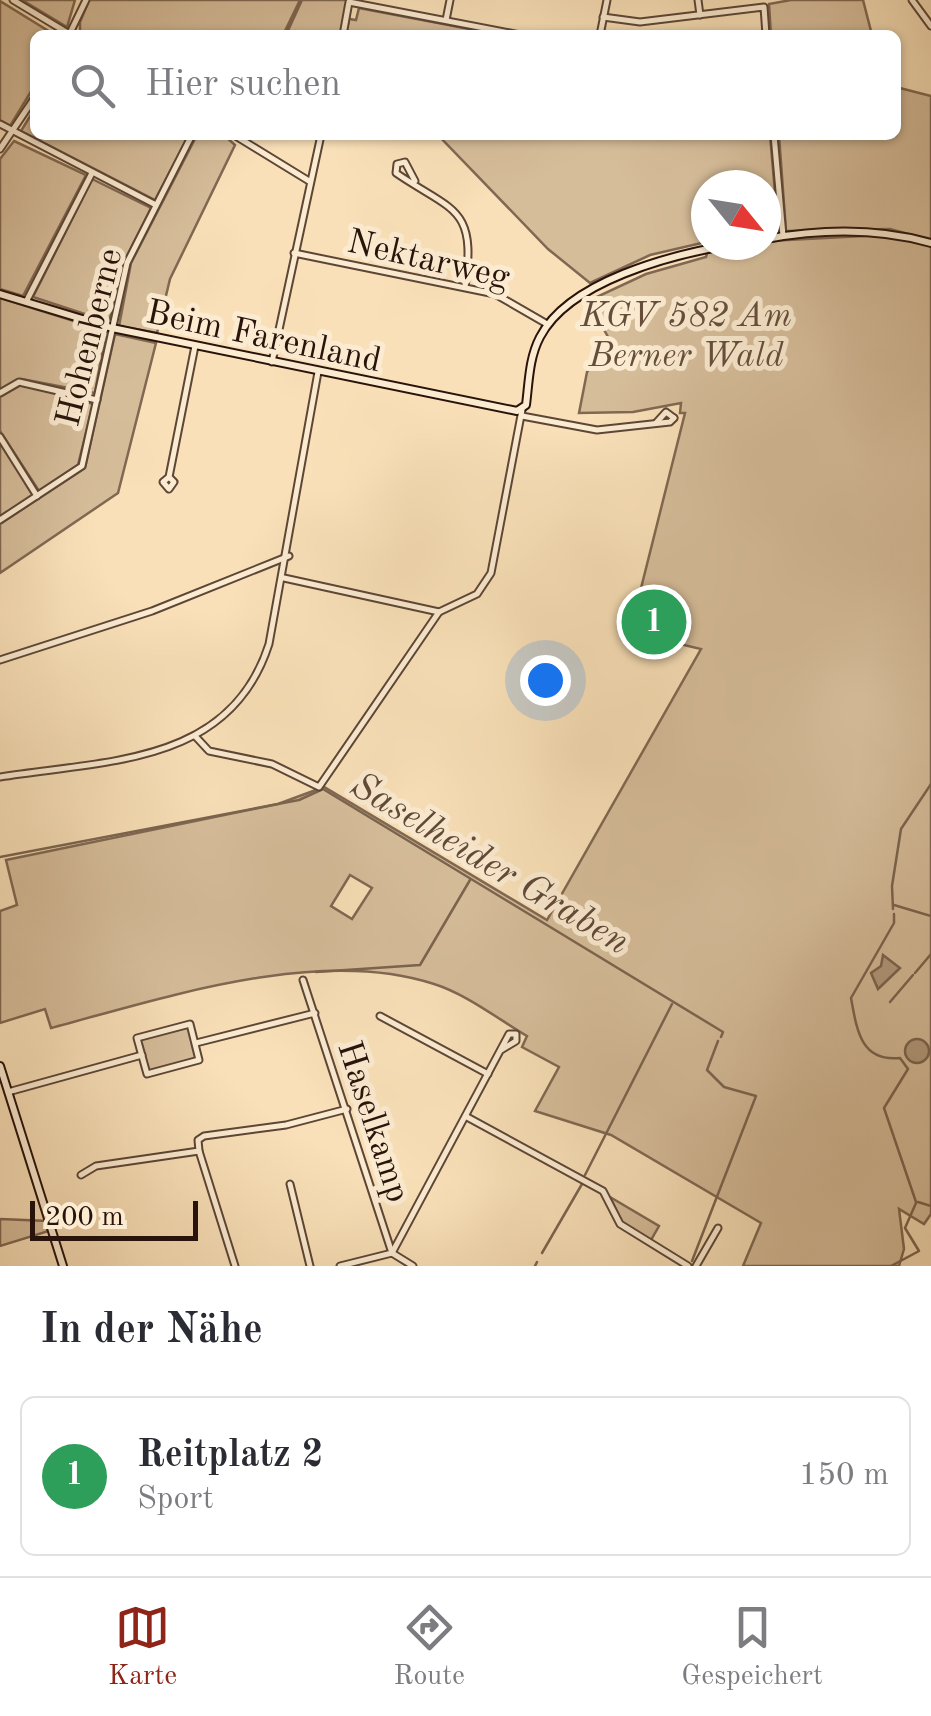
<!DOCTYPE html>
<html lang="de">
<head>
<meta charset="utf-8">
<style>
  body { margin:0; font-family:"Old Standard TT",serif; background:#f2f2f3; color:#2b2b33 }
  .compass { position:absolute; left:691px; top:170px; width:90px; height:90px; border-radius:50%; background:#fff; box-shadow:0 2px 8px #0004; rotate:120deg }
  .scale { position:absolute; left:30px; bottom:25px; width:168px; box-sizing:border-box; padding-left:10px; border:5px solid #29130a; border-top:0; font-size:28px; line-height:35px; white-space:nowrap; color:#29130a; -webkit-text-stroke:8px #fbebd1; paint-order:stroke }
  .you { position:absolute; left:545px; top:680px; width:35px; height:35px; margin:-25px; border:8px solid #fff; border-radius:50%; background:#1a73e8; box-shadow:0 0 0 15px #1a73e833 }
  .badge { display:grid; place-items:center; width:65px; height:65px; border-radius:50%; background:#8f2418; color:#fff; font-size:32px; font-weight:700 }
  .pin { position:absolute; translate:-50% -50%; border:5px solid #fff; box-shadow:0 2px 10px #0006 }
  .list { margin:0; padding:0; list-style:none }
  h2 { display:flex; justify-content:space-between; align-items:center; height:130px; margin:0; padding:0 40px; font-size:42px }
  h2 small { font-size:32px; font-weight:400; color:#7c7c81 }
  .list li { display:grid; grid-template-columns:65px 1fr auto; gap:30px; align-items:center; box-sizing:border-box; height:160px; margin:0 20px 20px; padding:0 20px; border:2px solid #e1e1e2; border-radius:15px }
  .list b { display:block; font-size:38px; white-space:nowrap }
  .list p { margin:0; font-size:32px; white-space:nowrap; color:#7c7c81 }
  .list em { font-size:32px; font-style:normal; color:#7c7c81 }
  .icon { flex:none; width:55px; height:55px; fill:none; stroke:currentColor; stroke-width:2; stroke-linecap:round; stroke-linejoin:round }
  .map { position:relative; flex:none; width:931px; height:1266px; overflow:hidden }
  .search { position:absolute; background:#fff; box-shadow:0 2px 8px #0004; left:30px; right:30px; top:30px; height:110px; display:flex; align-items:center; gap:25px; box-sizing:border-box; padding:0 35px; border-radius:15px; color:#7c7c81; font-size:38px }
  .sheet { height:310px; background:#fff }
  nav { display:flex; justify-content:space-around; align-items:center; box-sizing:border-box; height:140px; border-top:2px solid #e1e1e2; background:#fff; font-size:28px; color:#7c7c81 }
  nav a { display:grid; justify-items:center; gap:5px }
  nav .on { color:#8f2418 }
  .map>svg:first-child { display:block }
  .green { fill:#d6bd9a; stroke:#806852; stroke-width:2.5; fill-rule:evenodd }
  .water { fill:#b29a7d; stroke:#7b644f; stroke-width:2.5 }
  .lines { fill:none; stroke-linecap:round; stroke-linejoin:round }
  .stream { stroke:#7b644f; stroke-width:2.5 }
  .street-casing { stroke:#5d4636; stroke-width:9 }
  .secondary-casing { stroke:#29130a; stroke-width:10 }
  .street { stroke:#fbebd1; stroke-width:5 }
  .secondary { stroke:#fbebd1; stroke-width:6 }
  .labels { text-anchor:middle; stroke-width:10; stroke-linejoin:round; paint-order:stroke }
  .street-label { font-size:35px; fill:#29130a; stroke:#fbebd1 }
  .park-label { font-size:35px; font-style:italic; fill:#664e3c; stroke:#fbebd1 }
  .water-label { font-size:38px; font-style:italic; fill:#604938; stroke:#fbebd1 }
</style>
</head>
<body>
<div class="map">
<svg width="931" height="1266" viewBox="0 0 931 1266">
  <rect width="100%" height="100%" fill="#f9e0b8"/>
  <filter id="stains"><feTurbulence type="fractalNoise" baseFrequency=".002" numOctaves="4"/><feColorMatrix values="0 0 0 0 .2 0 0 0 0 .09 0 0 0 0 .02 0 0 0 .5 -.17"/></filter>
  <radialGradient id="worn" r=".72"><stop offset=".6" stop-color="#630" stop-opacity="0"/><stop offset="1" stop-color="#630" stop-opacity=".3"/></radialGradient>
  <g class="green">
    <polygon points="22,0 75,0 67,27"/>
    <polygon points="89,0 300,0 283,35 80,35 80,22"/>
    <polygon points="302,0 348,0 340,35 286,35"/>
    <polygon points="791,0 863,0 872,35 771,35 769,4"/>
    <polygon points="0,1 55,35 35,35 35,85 10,126 0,120"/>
    <polygon points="359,8 501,35 346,35 349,19 356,20"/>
    <polygon points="896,87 931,96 931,240 890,229 786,231 779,135 896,135"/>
    <polygon points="35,108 35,135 189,135 155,200 21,131"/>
    <polygon points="197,135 224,135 235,145 170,279 157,333 119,326 131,263"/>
    <polygon points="438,135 770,135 778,228 766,230 766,185 706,185 706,242 650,255 590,283 548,249"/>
    <polygon points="14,141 86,175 23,296 0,289 0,159"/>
    <polygon points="92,179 151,208 124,262 109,322 33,297"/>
    <path d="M883,235L931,246V1214L924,1224L899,1209L904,1249L899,1266H743L761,1223L611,1135L535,1111L559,1067L522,1047L527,1036C498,1019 466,994 434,984C319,946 164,998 51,1028L45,1009L0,1023V911L17,905L6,860L278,804L324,787L547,920L701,649L630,632L685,413H680L681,403L633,412L579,413L587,372L612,344L588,301L646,274L706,257L707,253L769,241ZM350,875L372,888L352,919L331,906Z"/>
    <polygon points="0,298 106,331 95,393 22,379 0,389"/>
    <polygon points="115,334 156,343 118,493 0,573 0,524 85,468"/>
    <polygon points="23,384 93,404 78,465 39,491 0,431 0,397"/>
    <polygon points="0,443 34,495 0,517"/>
    <polygon points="189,1025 199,1059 148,1073 139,1038"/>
    <polygon points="610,1197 659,1226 651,1240 623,1224"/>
    <polygon points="0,1219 49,1221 52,1230 0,1246"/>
  </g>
  <g class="water">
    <polygon points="883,955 900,968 878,989 871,973 881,966"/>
    <circle cx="917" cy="1051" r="12"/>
  </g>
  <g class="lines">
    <g class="stream">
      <polyline points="285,35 301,0"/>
      <polyline points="0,857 299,800 323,789 723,1032 721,1037"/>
      <polyline points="894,905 931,916"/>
      <polyline points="893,909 892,886 901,829 931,784"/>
      <path d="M894,914V923L851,998C857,1031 861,1062 900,1058L908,1069L884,1108L916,1202"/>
      <polyline points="316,972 420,965 470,880"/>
      <polyline points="915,973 931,954"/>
      <polyline points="890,1002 913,975"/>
      <polyline points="585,1175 672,1004"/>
      <polyline points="918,1202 931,1206"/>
      <polyline points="542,1253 582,1184"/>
      <polyline points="692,1261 756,1096 724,1087 707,1070 718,1041"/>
      <polyline points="535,1266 537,1262"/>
      <polyline points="891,1266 919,1251 905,1228 916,1203"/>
    </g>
    <defs>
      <g id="street">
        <polyline points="13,0 71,35"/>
        <polyline points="698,0 700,15"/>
        <polyline points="912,0 931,26"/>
        <polyline points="603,17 640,22 764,7 766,35"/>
        <polyline points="446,20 450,0"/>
        <polyline points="69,35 86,0"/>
        <polyline points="343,35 349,2 520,35"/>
        <polyline points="600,35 607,0"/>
        <polyline points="0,124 156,205"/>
        <polyline points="234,135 309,181"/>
        <polyline points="774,135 783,236"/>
        <polyline points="0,149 35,97"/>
        <path d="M415,181L405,162L397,164L396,173C453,212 477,206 465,287"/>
        <polyline points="294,253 495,294 547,324"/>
        <polyline points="26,302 92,173"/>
        <polyline points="272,362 321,135"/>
        <polyline points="0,393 19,382 97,400"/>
        <polyline points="522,416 597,430 670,422 674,418"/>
        <polyline points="656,423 666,412 674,418"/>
        <polyline points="0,437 37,496"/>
        <polyline points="169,477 174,482 169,489 163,482 169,477 195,346"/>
        <polyline points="0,520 82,466 127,263 192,135"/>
        <polyline points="284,578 439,612 477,594 491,573 522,410"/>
        <polyline points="0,660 152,611 289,556"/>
        <polyline points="196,737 209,751 272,764 319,787 439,612"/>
        <path d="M0,777C105,760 230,766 269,644L318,372"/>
        <polyline points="303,980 392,1253 413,1266"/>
        <polyline points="380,1016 488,1074"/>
        <polygon points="190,1024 199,1060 147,1074 137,1038"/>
        <polyline points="196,1043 315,1013"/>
        <polyline points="8,1092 142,1055"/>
        <polyline points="467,1117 603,1191 620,1224 688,1266"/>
        <polyline points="199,1151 235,1266"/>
        <polyline points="81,1175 96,1166 199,1151 198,1140 204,1136 286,1125 347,1109"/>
        <polyline points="290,1184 310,1266"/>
        <polyline points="392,1253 509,1034 516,1034 516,1041 501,1050"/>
        <polyline points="340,1266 392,1253"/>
        <polyline points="696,1266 718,1228"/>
      </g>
      <g id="secondary">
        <path d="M766,239C821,229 878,228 931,243"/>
        <path d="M0,294L112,328L517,411L526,405C529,381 529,358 540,337C569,281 671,255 729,245"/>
        <polyline points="0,1066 63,1266"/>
      </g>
    </defs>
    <use href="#street" class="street-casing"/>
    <use href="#secondary" class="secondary-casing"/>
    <use href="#street" class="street"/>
    <use href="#secondary" class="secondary"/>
  </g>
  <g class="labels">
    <g class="street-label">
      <text transform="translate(429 258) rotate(13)" y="12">Nektarweg</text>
      <text transform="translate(264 335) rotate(12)" y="12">Beim Farenland</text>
      <text transform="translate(88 337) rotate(-76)" y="12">Hohenberne</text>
      <text transform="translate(375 1121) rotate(72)" y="12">Haselkamp</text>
    </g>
    <g class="park-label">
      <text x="686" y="326">KGV 582 Am<tspan x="686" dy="40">Berner Wald</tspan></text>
    </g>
    <g class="water-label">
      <text transform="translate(491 862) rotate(31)" y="13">Saselheider Graben</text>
    </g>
  </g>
  <rect width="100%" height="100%" filter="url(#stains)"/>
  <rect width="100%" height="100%" fill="url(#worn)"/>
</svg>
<svg class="compass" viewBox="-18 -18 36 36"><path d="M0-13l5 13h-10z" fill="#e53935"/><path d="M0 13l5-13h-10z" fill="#7c7c81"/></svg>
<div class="scale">200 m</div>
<div class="you"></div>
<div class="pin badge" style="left:654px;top:622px;background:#2e9e5b">1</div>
<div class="search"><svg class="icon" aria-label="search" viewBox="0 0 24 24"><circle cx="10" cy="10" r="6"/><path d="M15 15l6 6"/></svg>Hier suchen</div>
</div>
<section class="sheet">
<h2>In der Nähe<small></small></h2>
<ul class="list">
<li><span class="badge" style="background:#2e9e5b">1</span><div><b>Reitplatz 2</b><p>Sport</p></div><em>150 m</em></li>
</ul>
</section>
<nav>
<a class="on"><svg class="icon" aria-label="map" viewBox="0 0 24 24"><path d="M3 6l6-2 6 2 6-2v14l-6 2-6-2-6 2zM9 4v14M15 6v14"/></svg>Karte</a>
<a><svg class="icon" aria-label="directions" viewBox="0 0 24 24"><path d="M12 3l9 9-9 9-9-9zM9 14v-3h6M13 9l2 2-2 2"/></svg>Route</a>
<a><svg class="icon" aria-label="saved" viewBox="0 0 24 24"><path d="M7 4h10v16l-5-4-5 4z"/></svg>Gespeichert</a>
</nav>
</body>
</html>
